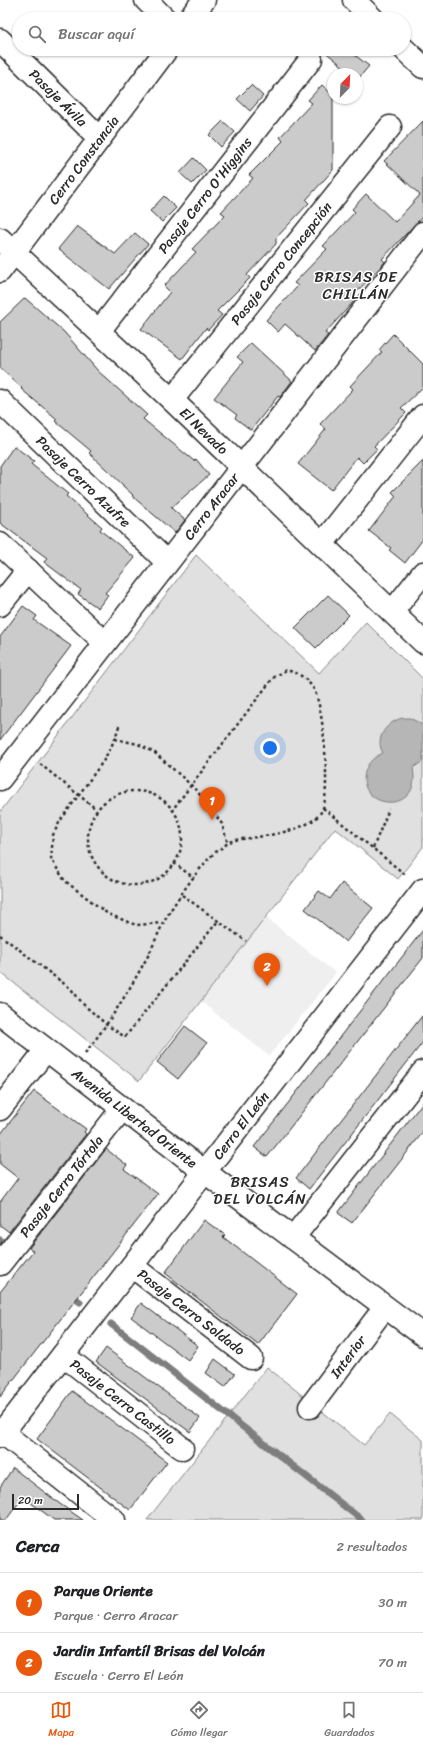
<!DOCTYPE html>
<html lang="es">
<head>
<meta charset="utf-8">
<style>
  body { margin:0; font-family:Sriracha,sans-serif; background:#f6f6f6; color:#202124 }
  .compass { position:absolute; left:327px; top:68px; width:36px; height:36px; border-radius:50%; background:#fff; box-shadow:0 1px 3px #0004; rotate:24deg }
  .scale { position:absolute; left:12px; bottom:10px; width:67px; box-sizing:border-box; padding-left:4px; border:2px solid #2b2b2b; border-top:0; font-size:11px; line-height:14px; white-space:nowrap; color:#2b2b2b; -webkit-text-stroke:3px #fff; paint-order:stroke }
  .you { position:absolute; left:270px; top:748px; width:14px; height:14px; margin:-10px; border:3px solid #fff; border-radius:50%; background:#1a73e8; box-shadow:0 0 0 6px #1a73e833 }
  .badge { display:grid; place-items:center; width:26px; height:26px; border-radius:50%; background:#ea580c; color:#fff; font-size:13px; font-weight:700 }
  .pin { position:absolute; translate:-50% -33px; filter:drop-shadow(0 1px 2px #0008) }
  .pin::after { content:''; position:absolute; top:21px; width:14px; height:12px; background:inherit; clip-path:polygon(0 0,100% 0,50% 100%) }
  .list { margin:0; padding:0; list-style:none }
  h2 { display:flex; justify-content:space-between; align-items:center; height:52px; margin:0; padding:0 16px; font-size:17px }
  h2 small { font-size:13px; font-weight:400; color:#757577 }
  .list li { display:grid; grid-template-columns:26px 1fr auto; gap:12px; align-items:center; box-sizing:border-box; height:60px; padding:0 16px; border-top:1px solid #e0e0e0 }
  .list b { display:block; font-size:15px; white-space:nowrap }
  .list p { margin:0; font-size:13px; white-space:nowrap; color:#757577 }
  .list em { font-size:13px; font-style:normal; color:#757577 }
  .icon { flex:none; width:22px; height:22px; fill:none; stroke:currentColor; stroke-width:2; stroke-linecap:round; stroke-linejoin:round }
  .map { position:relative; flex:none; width:423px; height:1520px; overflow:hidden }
  .search { position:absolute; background:#fff; box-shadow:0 1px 3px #0004; left:12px; right:12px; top:12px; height:44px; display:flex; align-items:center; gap:10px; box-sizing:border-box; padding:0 14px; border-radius:22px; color:#757577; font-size:15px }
  .sheet { height:172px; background:#fff }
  nav { display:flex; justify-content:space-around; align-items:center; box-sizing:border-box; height:56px; border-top:1px solid #e0e0e0; background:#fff; font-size:11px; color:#757577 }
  nav a { display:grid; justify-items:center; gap:2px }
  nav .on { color:#ea580c }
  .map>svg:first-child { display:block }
  .built { fill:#efefef }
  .green { fill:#e0e0e0; stroke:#868686 }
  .water { fill:#b6b6b6; stroke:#7e7e7e }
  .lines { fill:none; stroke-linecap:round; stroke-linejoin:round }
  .stream { stroke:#7e7e7e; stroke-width:7 }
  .building { fill:#cbcbcb; stroke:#2b2b2b }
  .street-casing { stroke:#2b2b2b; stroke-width:25 }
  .secondary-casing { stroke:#2b2b2b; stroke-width:25 }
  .path { stroke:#2b2b2b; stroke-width:2.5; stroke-dasharray:3 3; stroke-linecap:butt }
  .street { stroke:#fff; stroke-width:22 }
  .secondary { stroke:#fff; stroke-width:22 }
  .labels { text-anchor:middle; stroke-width:3; stroke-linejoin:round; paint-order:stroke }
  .street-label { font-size:14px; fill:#2b2b2b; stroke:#fff }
  .neighbourhood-label { font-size:15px; letter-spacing:1px; fill:#2b2b2b; stroke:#fff }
</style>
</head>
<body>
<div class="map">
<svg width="423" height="1520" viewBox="0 0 423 1520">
  <rect width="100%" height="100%" fill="#fff"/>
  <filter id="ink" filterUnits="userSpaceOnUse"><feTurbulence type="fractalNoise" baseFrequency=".025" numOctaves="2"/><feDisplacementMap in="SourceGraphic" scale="8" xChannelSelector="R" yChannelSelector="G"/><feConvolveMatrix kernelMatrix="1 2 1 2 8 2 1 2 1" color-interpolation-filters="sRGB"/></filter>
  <g filter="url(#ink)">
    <polygon class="built" points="265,917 336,973 269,1056 199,1000"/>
    <g class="green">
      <polygon points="196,555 319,673 366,622 423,679 423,847 398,879 335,828 139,1081 0,972 0,812"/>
      <polygon points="267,1367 364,1445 390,1414 423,1440 423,1520 147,1520"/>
    </g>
    <path class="water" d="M402,718H410L423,725V761L413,768C423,816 356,810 365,772C368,762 374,757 383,753C374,738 387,722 402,718Z"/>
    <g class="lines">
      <g class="stream">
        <polyline points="0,1240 6,1244"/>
        <polyline points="69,1293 80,1302"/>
        <polyline points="111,1324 362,1520"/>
      </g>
    </g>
    <g class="building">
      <polygon points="322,49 347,49 369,66 358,79 357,74 352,74"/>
      <polygon points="251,85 263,96 250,111 237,99"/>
      <polygon points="322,85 333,95 333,170 306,200 309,203 276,238 276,244 247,275 250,278 217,311 222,315 208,330 206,328 182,359 141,329 170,292 164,286 196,252 192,249 225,215 221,212 253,178 249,175 283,141 280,137 312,103 308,100"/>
      <polygon points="223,121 235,132 221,147 209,135"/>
      <polygon points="423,121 423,216 382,259 385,262 353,296 356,299 325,333 328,335 315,351 285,324 278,332 266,320 298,286 294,283 327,249 323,246 355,212 352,209 366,194 395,222 420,195 384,161"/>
      <polygon points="194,158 206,170 192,184 180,173"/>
      <polygon points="164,196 176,208 162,222 150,211"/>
      <polygon points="77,226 115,254 135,233 148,244 109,289 58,249"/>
      <polygon points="25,298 64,332 98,371 147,415 143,419 194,461 196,459 209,475 171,508 185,520 175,533 132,496 133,495 123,486 123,485 89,453 91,451 55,421 57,419 21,389 22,388 0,368 0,322"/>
      <polygon points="393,334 423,364 423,387 401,408 406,413 374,446 377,449 363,463 357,457 331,490 298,464 326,429 320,424 353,389 350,386 382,352 379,350"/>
      <polygon points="251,343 292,381 280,397 278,396 251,430 235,418 237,415 214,398 243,362 237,357"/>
      <polygon points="14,446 34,461 31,464 68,494 66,496 102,527 100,530 135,558 105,593 108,595 98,608 78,594 81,590 44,562 47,558 0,523 0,466"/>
      <polygon points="423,461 423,539 405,563 389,550 391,548 369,531 396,496 392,492"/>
      <polygon points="328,595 349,615 316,648 295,628"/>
      <polygon points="23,606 37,616 34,620 71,646 0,740 0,637"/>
      <polygon points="342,883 373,908 346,942 305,909 319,891 330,899"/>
      <polygon points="423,930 423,958 267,1157 254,1147"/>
      <polygon points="422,1016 423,1042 309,1189 296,1178"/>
      <polygon points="185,1026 207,1043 178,1079 157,1062"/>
      <polygon points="34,1091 86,1129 84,1132 86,1134 9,1232 0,1225 0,1202 18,1178 0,1164 0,1135"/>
      <polygon points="423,1102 423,1132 352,1223 338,1213"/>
      <polygon points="106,1149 127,1165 124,1169 158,1194 0,1397 0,1292 33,1251 29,1248"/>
      <polygon points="204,1220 225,1235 223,1237 297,1294 258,1345 165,1273"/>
      <polygon points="141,1303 198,1346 188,1360 131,1317"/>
      <polygon points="106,1348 200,1418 190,1432 96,1362"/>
      <polygon points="215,1359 235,1374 225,1387 206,1373"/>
      <polygon points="72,1391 167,1462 130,1510 37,1439"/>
      <polygon points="13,1468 60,1504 83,1520 54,1520 23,1497 6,1520 0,1520 0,1487"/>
    </g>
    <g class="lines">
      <defs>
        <g id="street">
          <polyline points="146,0 165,19"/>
          <polyline points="189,19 204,0"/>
          <path id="s1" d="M0,40L99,138"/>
          <path id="s2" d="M0,239L172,400L423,642"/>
          <path id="s3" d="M0,271L167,49"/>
          <path id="s4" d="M99,331L311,59"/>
          <path id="s5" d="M172,400L390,127"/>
          <path id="s6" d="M0,401L167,562"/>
          <polyline points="0,544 105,643"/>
          <polyline points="322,544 423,416"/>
          <polyline points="0,605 28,570"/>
          <polyline points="392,612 423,573"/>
          <path id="s7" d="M0,1014L205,1172L423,1335"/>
          <polyline points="0,1109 46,1050"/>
          <polyline points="293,1238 423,1072"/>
          <path id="s8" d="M0,1264L122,1109"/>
          <path id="s9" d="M132,1266L251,1358"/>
          <path id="s10" d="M63,1355L182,1448"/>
          <path id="s11" d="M310,1407L385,1307"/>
          <polyline points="3,1433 114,1520"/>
          <path id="s12" d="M0,1436L423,890"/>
        </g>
        <g id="secondary">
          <polyline points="354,0 373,19"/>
          <polyline points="404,49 423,67"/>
          <path id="s13" d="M0,779L423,233"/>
        </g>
      </defs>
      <use href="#street" class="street-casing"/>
      <use href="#secondary" class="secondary-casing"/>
      <g class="path">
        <polyline points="119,726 115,739 104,760 60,821 53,835 51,859 65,881 108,914 136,925 163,923"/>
        <polyline points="115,739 138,744 155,753 191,785 203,798 222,824 228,844"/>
        <polyline points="40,764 96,809"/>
        <circle cx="135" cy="838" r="47"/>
        <polyline points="323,808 407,876"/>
        <polyline points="373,848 389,809"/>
        <polyline points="174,863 194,878"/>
        <polyline points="182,895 246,941"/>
        <polyline points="0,935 71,989 84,1005 107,1025 125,1037 218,921"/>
        <path d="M85,1053C110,1022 130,989 149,954C154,944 158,933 163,924C171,907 203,861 217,851C222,848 227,843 232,841C237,839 245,839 250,838C270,835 315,830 323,808C330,790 324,704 313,688C305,677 299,673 286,670L273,678L173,809"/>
      </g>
      <use href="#street" class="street"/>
      <use href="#secondary" class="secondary"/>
    </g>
  </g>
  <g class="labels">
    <g class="street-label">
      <text dy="5" stroke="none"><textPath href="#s1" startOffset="82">Pasaje Ávila</textPath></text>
      <text dy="5" stroke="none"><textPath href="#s3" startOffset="139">Cerro Constancia</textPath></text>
      <text dy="5" stroke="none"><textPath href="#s4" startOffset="172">Pasaje Cerro O'Higgins</textPath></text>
      <text dy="5" stroke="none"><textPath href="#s5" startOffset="175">Pasaje Cerro Concepción</textPath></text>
      <text dy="5" stroke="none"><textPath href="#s2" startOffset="280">El Nevado</textPath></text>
      <text dy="5" stroke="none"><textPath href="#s6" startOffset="116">Pasaje Cerro Azufre</textPath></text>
      <text dy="5" stroke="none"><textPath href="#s13" startOffset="345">Cerro Aracar</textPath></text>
      <text dy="5" stroke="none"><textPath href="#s7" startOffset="170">Avenida Libertad Oriente</textPath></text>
      <text dy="5" stroke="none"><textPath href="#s12" startOffset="393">Cerro El León</textPath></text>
      <text dy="5" stroke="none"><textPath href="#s8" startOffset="99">Pasaje Cerro Tórtola</textPath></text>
      <text dy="5" stroke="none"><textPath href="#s9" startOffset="75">Pasaje Cerro Soldado</textPath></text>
      <text dy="5" stroke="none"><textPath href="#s11" startOffset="63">Interior</textPath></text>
      <text dy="5" stroke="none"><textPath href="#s10" startOffset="76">Pasaje Cerro Castillo</textPath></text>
    </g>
    <g class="neighbourhood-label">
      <text x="356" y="282">BRISAS DE<tspan x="356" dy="17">CHILLÁN</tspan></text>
      <text x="260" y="1187">BRISAS<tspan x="260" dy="17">DEL VOLCÁN</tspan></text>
    </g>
  </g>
</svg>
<svg class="compass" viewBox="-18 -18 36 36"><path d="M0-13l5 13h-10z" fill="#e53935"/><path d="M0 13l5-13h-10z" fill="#757577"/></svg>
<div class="scale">20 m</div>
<div class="you"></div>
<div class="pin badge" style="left:212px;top:820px">1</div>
<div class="pin badge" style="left:267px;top:986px">2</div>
<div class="search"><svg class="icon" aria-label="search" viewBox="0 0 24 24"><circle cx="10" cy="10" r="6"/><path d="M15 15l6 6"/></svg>Buscar aquí</div>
</div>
<section class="sheet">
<h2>Cerca<small>2 resultados</small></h2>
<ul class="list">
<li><span class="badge">1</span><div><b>Parque Oriente</b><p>Parque · Cerro Aracar</p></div><em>30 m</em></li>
<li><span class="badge">2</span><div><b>Jardin Infantíl Brisas del Volcán</b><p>Escuela · Cerro El León</p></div><em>70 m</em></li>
</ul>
</section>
<nav>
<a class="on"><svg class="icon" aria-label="map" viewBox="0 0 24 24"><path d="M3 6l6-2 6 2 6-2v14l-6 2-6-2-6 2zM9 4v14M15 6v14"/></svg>Mapa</a>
<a><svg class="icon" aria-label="directions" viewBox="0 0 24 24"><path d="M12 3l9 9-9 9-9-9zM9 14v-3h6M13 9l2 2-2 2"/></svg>Cómo llegar</a>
<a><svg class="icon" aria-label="saved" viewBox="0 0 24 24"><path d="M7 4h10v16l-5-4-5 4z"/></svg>Guardados</a>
</nav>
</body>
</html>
